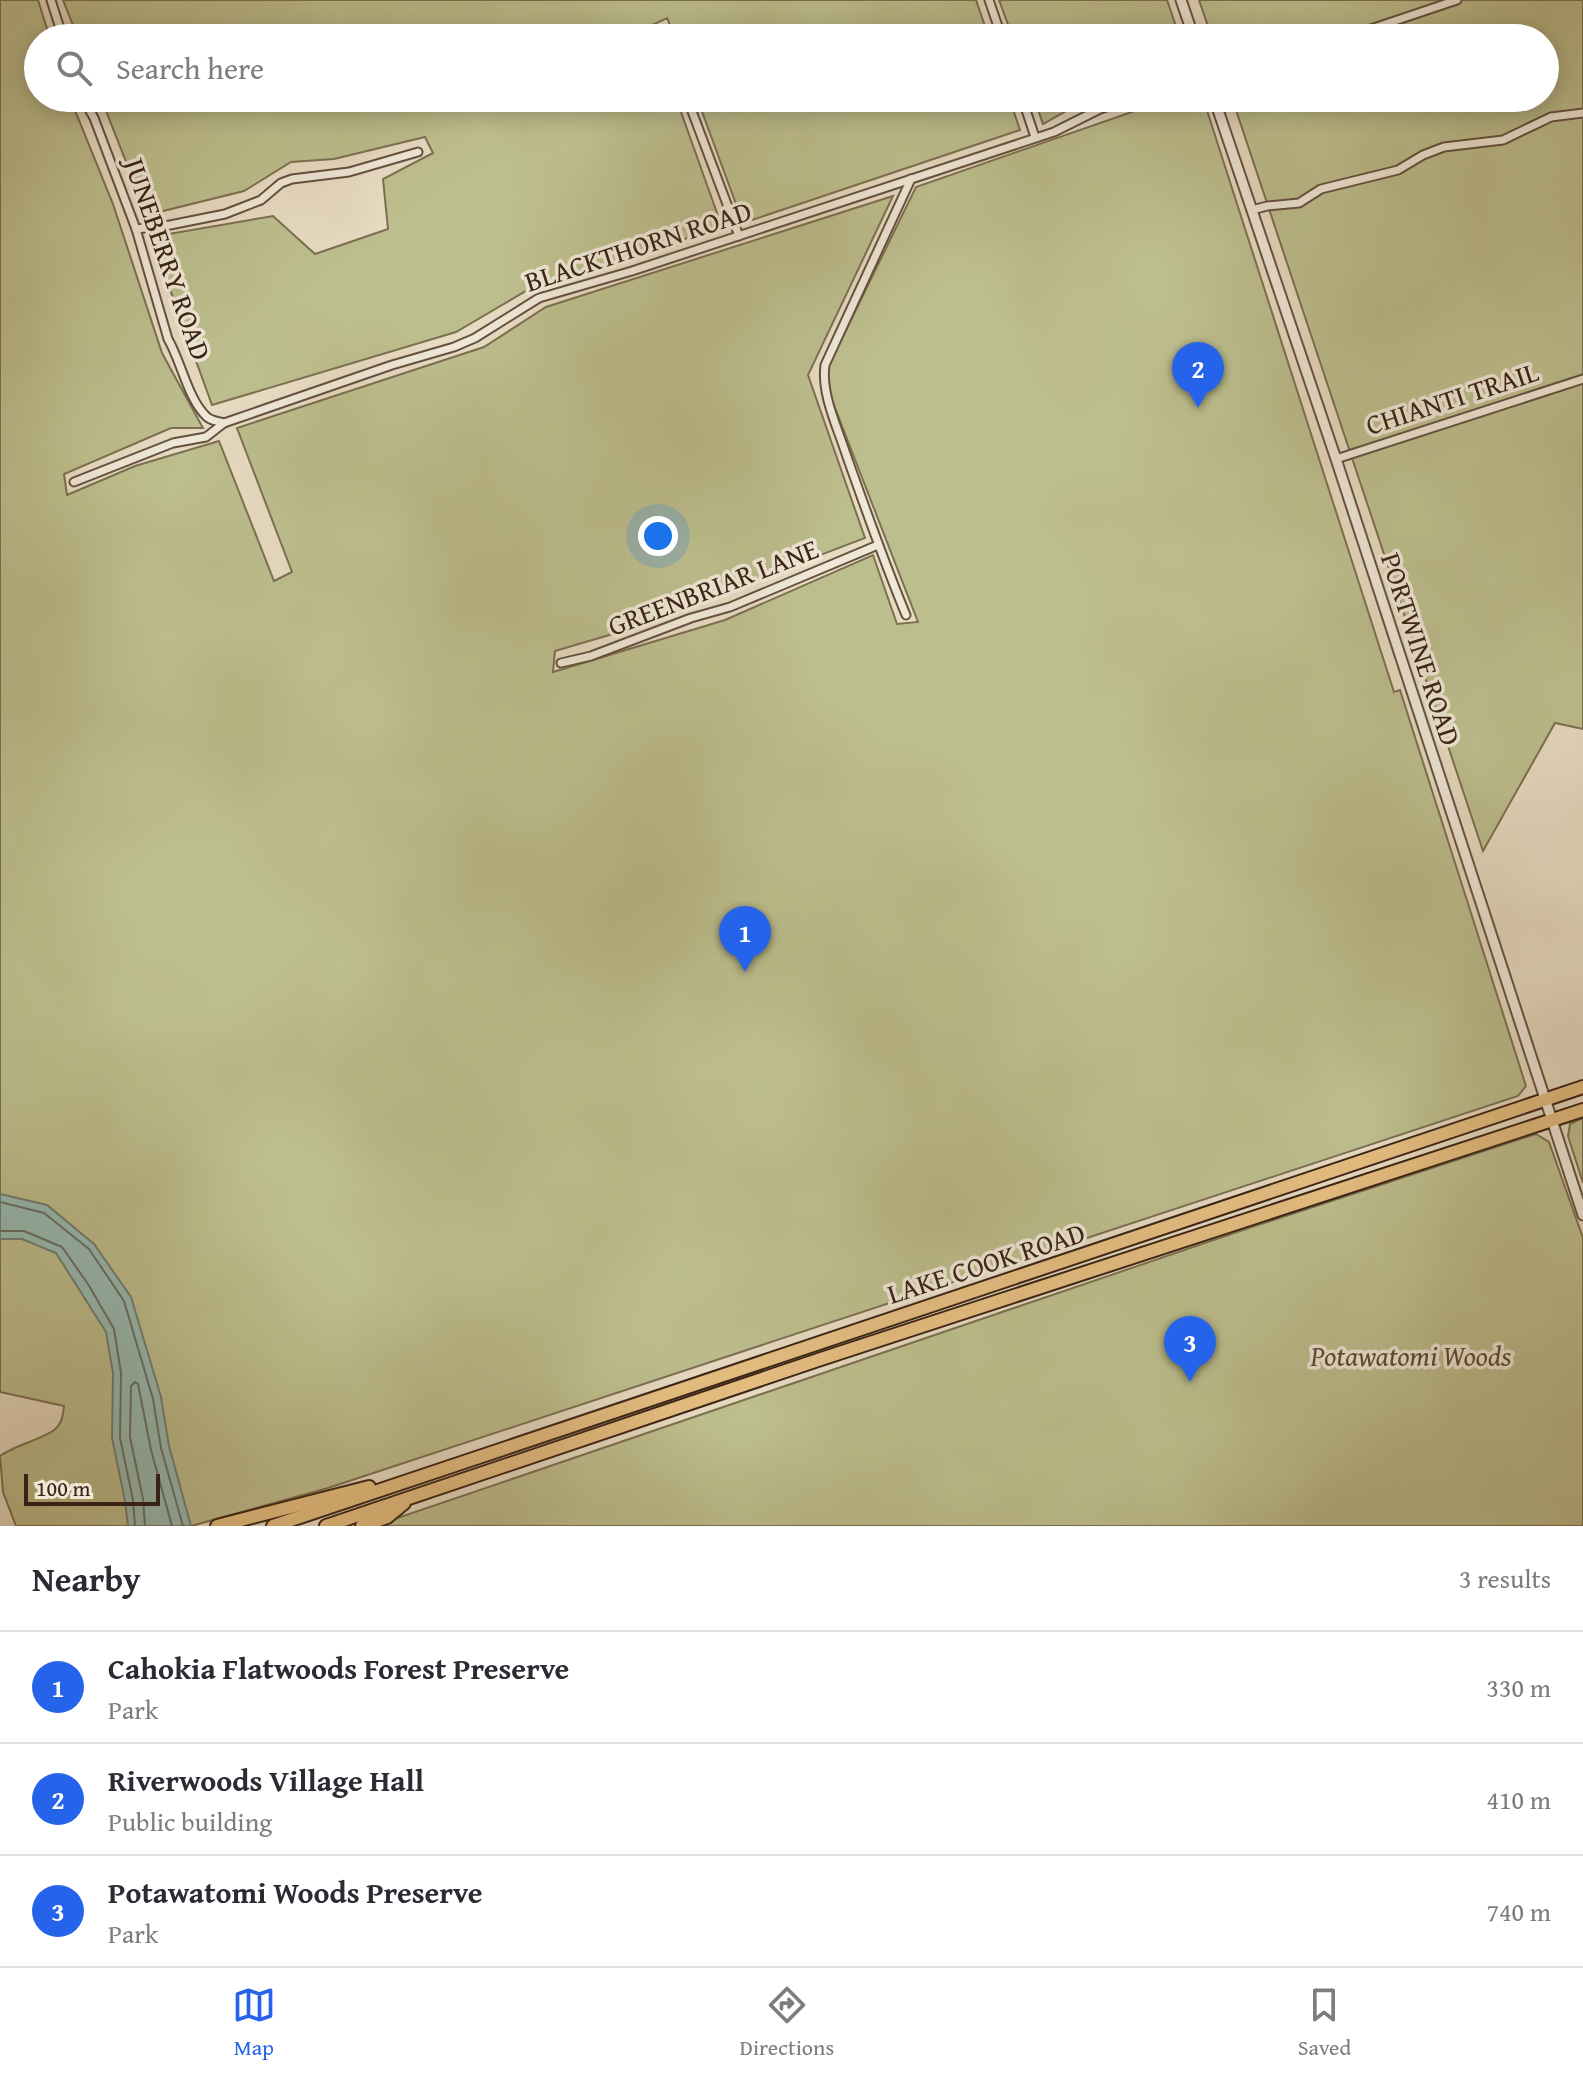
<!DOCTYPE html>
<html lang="en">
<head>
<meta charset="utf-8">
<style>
  body { margin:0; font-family:"Gentium Book Plus",serif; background:#f7f7f7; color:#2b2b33 }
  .scale { position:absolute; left:24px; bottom:20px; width:136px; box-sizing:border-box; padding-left:8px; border:4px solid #3a2315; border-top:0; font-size:22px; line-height:28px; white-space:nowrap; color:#3a2315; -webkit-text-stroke:6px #efe8d7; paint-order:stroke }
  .you { position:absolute; left:658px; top:536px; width:28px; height:28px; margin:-20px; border:6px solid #fff; border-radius:50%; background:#1a73e8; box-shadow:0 0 0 12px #1a73e833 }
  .badge { display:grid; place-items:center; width:52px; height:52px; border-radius:50%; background:#2563eb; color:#fff; font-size:26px; font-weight:700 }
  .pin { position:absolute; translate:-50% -66px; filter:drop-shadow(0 2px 4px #0008) }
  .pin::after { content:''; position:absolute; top:42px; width:28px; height:24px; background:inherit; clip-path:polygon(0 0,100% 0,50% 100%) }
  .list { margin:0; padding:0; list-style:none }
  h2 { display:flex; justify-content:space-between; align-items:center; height:104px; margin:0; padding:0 32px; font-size:34px }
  h2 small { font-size:26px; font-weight:400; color:#7c7c81 }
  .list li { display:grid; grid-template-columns:52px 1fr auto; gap:24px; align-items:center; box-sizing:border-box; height:112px; padding:0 32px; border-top:2px solid #e1e1e2 }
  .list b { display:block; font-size:30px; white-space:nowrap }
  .list p { margin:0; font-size:26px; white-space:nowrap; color:#7c7c81 }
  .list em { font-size:26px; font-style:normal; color:#7c7c81 }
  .icon { flex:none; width:44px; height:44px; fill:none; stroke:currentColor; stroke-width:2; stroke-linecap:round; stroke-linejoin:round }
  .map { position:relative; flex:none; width:1583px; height:1526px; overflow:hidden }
  .search { position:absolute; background:#fff; box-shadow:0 4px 20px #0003; left:24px; right:24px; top:24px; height:88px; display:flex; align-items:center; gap:20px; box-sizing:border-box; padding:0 28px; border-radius:44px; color:#7c7c81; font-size:30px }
  .sheet { height:440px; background:#fff }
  nav { display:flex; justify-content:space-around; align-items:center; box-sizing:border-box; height:112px; border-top:2px solid #e1e1e2; background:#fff; font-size:22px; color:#7c7c81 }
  nav a { display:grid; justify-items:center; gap:4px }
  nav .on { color:#2563eb }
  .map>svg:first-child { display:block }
  .green { fill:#bdbe8e; stroke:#7c7052; stroke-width:2 }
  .water { fill:#97bbb4; stroke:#727e74; stroke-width:2 }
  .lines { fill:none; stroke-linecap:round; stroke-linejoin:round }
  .shore { stroke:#686f64; stroke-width:2 }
  .minor-casing { stroke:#655140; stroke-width:11 }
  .tertiary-casing { stroke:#655140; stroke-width:13 }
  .primary-casing { stroke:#3a2315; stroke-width:16 }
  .minor { stroke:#efe8d7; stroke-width:7 }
  .tertiary { stroke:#efe8d7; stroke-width:9 }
  .primary { stroke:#e4be81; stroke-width:12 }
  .labels { text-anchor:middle; stroke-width:7; stroke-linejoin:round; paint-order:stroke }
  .street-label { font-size:28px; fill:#3a2315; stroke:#efe8d7 }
  .park-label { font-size:28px; font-style:italic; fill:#5b4a33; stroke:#efe8d7 }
</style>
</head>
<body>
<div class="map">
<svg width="1583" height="1526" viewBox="0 0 1583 1526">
  <rect width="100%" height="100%" fill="#e7dbc2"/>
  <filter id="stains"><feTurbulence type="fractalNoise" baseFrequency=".0025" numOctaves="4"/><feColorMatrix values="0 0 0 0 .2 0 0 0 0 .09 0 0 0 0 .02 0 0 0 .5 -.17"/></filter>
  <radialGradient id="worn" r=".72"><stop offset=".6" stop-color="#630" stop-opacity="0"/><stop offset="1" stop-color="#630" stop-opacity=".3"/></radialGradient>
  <g class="green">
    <path d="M0,0H38L50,38H38V98H70L113,204L162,353L203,428H171L64,474L67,495L135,466L219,441L274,581L292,572L237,428L484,347L546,307L893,196L808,375L865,538L616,633L555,651L553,672L725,620L873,555L897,624L918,622L823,377L916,187L1172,98H1203L1394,692L1400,690L1526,1086L1518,1096L328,1488L191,1526H16L3,1492L0,1456C15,1445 43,1439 54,1430C62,1424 63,1415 64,1406L0,1392Z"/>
    <polygon points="63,0 976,0 989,38 675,38 667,18 650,26 654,38 78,38"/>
    <polygon points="999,0 1167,0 1180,38 1013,38"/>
    <polygon points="1199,0 1583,0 1583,729 1555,723 1483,851 1232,98 1545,98 1545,38 1212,38"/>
    <polygon points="101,98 676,98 722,227 531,288 456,332 212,405 151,237 273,216 315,254 388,229 383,179 433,153 425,137 334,159 291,162 244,191 147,215"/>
    <polygon points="697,98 1009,98 1020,130 743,223"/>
    <polygon points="1034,98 1089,98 1043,124"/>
    <polygon points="1583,1118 1583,1183 1568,1136 1570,1124"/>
    <polygon points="1536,1134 1549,1142 1583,1238 1583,1526 374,1526 1249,1228"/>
  </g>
  <polygon class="water" points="0,1194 47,1205 94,1244 131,1297 161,1397 169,1446 191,1526 128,1526 125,1501 112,1438 113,1373 106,1332 56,1253 22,1239 0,1239"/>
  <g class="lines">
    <g class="shore">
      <polyline points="0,1202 44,1213 89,1249 124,1301 153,1399 161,1448 183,1526"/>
      <polyline points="0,1231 24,1231 62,1247 88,1284 114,1329 121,1373 120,1438 133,1500 135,1526"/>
      <polyline points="145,1526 143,1499 130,1437 131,1386 135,1382 138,1384 151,1450 172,1526"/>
    </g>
    <defs>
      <g id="minor">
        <polyline points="51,0 63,38"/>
        <polyline points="989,0 1002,38"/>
        <polyline points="663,33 665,38"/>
        <polyline points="1344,38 1457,0"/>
        <path d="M83,98L94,118L136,229L168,339C181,361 188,399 206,416C210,421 218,421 224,423"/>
        <polyline points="687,98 739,236"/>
        <polyline points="1022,98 1035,137"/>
        <polyline points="1252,210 1267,206 1299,203 1321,189 1398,170 1423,155 1444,147 1503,140 1551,117 1583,113"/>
        <polyline points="136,229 170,225 225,214 261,200 281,183 292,179 349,172 418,152"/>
        <polyline points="1336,459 1583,379"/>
        <polyline points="74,482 173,443 206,437 224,423 392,365 454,347 475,338 539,298 632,271 1054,132 1100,109 1135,98"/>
        <path d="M906,615C884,562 865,508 846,454C837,426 821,394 825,365L911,179"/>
        <polyline points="561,663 591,656 691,618 730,607 878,545"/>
      </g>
      <g id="tertiary">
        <polyline points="1181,0 1194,38"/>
        <polyline points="1214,98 1336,459 1583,1215"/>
      </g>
      <g id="primary">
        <polyline points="217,1526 369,1487"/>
        <polyline points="273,1526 1583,1087"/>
        <polyline points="326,1526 821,1359 1583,1110"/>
        <polyline points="362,1526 387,1517 404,1503"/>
      </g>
    </defs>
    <use href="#minor" class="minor-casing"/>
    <use href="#tertiary" class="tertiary-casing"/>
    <use href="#primary" class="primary-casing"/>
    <use href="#minor" class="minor"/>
    <use href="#tertiary" class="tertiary"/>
    <use href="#primary" class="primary"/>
  </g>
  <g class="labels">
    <g class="street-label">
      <text transform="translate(638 246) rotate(-18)" y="10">BLACKTHORN ROAD</text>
      <text transform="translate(168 259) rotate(71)" y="10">JUNEBERRY ROAD</text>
      <text transform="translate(1452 398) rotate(-18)" y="10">CHIANTI TRAIL</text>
      <text transform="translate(713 587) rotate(-21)" y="10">GREENBRIAR LANE</text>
      <text transform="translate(1421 649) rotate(72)" y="10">PORTWINE ROAD</text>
      <text transform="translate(986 1263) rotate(-18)" y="10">LAKE COOK ROAD</text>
    </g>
    <g class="park-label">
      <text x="1411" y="1366">Potawatomi Woods</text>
    </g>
  </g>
  <rect width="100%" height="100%" filter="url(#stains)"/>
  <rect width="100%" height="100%" fill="url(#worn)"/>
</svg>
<div class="scale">100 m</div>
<div class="you"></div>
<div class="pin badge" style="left:745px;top:972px">1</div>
<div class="pin badge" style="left:1198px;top:408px">2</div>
<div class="pin badge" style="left:1190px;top:1382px">3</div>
<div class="search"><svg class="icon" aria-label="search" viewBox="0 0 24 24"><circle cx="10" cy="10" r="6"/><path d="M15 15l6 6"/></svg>Search here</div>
</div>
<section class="sheet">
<h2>Nearby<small>3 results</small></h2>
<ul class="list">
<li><span class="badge">1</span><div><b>Cahokia Flatwoods Forest Preserve</b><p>Park</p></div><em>330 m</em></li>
<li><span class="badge">2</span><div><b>Riverwoods Village Hall</b><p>Public building</p></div><em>410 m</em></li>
<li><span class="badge">3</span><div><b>Potawatomi Woods Preserve</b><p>Park</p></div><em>740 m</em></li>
</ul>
</section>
<nav>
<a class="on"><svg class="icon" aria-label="map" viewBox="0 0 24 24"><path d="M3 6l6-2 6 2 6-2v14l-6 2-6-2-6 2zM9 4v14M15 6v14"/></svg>Map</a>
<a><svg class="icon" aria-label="directions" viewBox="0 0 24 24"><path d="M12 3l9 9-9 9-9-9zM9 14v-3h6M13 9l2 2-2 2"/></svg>Directions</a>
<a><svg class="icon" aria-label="saved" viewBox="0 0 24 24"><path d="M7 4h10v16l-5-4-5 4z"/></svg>Saved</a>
</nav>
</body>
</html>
